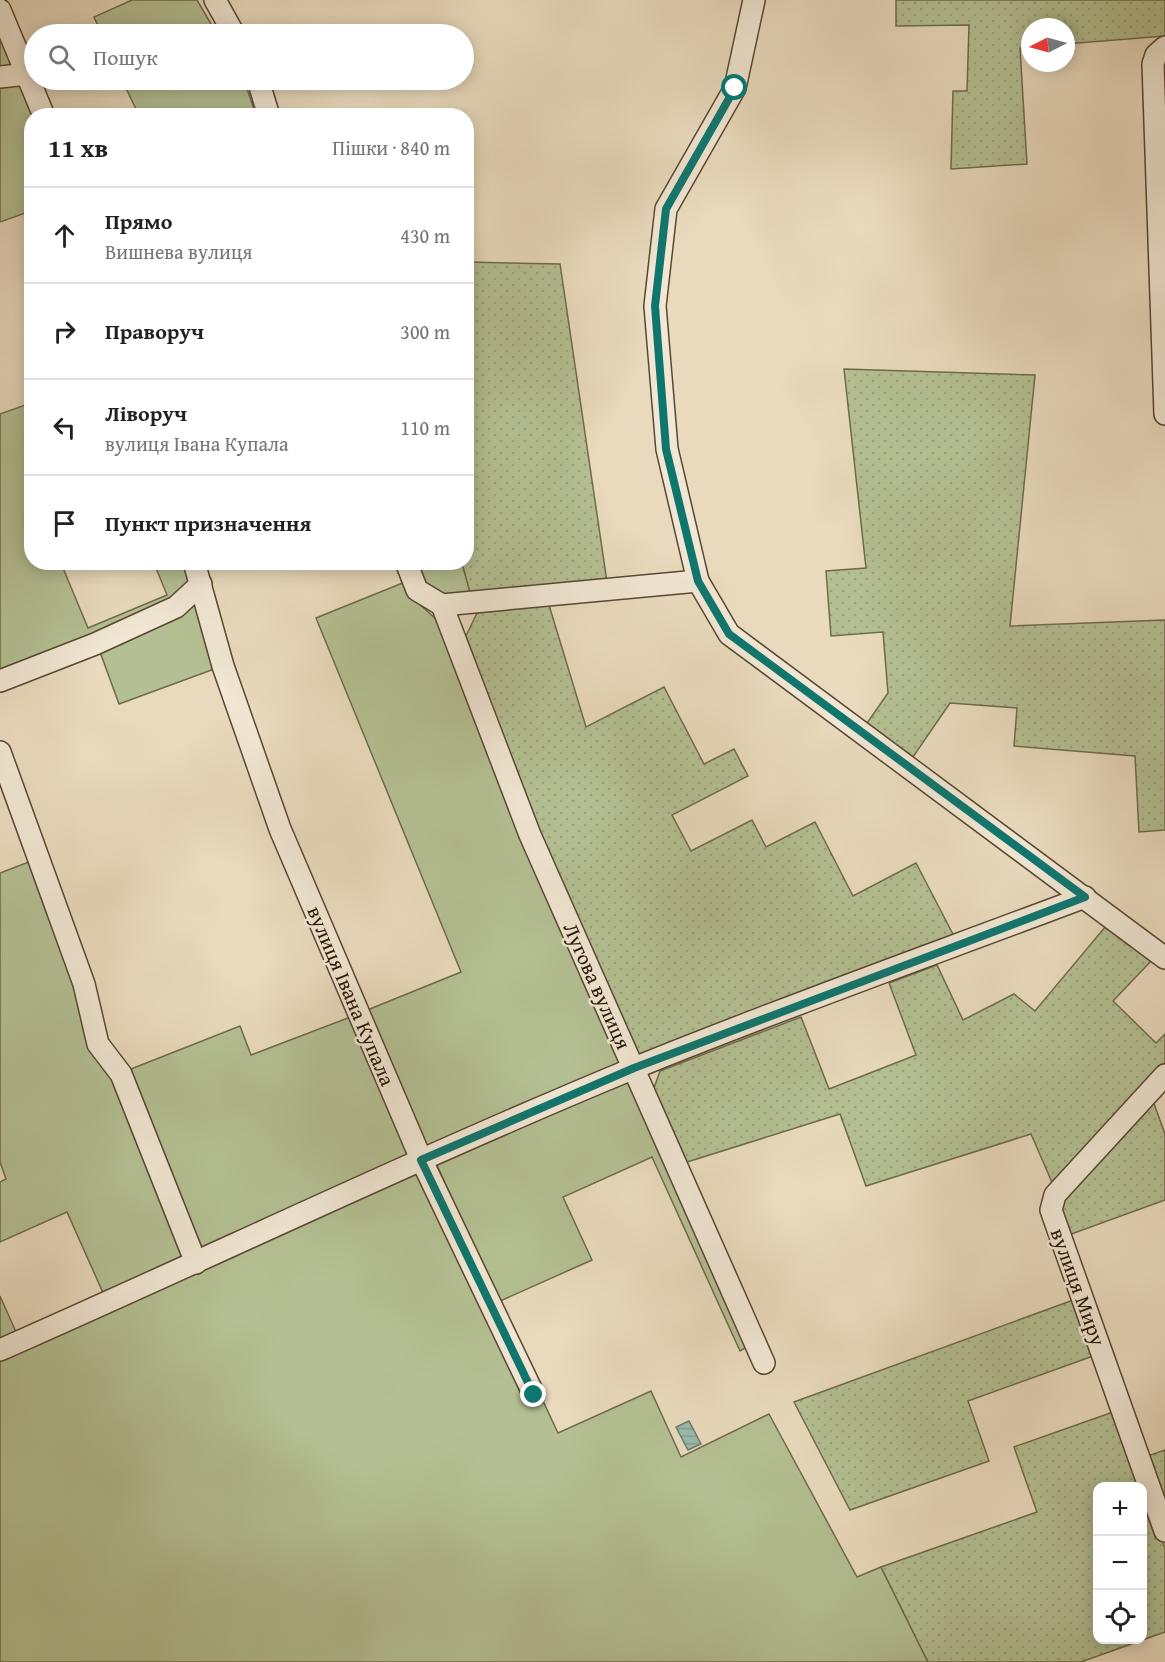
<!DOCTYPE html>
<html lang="uk">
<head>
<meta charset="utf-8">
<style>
  body { margin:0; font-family:"Gentium Book Plus",serif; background:#f6f6f6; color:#202124 }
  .controls { position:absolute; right:18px; bottom:18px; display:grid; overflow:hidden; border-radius:12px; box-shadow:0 3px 15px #0003 }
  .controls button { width:54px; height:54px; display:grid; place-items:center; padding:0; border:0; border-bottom:2px solid #e0e0e0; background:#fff; color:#202124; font:30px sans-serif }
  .compass { position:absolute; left:1021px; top:18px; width:54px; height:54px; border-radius:50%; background:#fff; box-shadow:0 3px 15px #0003; rotate:264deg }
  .stop { position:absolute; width:18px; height:18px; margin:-14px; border:4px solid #0f766e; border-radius:50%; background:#fff }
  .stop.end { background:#0f766e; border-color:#fff; box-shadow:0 2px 6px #0008 }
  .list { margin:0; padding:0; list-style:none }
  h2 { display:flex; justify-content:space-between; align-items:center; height:78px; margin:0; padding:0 24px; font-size:26px }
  h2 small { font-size:20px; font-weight:400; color:#757577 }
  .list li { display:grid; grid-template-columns:39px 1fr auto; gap:18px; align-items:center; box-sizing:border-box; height:96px; padding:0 24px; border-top:2px solid #e0e0e0 }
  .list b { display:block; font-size:22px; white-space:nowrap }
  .list p { margin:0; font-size:20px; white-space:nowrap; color:#757577 }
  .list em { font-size:20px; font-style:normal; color:#757577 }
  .icon { flex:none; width:33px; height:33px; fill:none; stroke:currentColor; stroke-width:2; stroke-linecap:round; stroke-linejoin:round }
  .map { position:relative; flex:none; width:1165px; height:1662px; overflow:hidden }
  .search { position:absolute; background:#fff; box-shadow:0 3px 15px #0003; left:24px; top:24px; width:450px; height:66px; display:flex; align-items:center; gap:15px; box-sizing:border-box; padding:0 21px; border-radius:33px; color:#757577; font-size:22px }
  .panel { position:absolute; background:#fff; box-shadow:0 3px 15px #0003; left:24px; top:108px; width:450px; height:462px; border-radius:24px }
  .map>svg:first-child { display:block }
  .grass { fill:#b4c093; stroke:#6e6b4b; stroke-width:1.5 }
  .park { fill:url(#park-dots); stroke:#6e6b4b; stroke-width:1.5; fill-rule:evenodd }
  .water { fill:url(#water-rules); stroke:#6c7968; stroke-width:1.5 }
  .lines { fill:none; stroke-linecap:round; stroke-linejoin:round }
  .minor-casing { stroke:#584732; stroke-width:24 }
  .minor { stroke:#f1e7d4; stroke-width:21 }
  .route { stroke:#0f766e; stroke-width:8 }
  .labels { text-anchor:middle; stroke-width:5; stroke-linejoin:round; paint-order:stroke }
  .street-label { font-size:21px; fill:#281603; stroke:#f1e7d4 }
</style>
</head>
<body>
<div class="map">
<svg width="1165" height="1662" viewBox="0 0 1165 1662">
  <defs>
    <pattern id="park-dots" width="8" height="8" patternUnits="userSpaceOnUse" patternTransform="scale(1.5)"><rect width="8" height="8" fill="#b4c093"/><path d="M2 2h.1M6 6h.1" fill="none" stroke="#9ba47d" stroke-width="1.8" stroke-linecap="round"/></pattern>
    <pattern id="water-rules" width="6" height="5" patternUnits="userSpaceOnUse" patternTransform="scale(1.5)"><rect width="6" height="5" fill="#99bbab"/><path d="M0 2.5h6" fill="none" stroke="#84a092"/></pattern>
  </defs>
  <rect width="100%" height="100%" fill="#e9dabd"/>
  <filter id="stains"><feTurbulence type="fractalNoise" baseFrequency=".00333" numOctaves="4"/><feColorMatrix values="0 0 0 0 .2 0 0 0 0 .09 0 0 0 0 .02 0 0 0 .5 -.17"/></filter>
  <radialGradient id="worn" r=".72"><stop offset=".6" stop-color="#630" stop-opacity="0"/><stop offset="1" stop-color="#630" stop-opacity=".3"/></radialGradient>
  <g class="grass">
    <polygon points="132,0 197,0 217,34 102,34 94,17"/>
    <polygon points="0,32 34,115 32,116 31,211 0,222"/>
    <polygon points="122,80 244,80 256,115 121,115 136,109"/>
    <polygon points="31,403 32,562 75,563 63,568 88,628 167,595 154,563 187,563 194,584 173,603 0,676 0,414"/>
    <polygon points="413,563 462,563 470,592 440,594 422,585"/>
    <polygon points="405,582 411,596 441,624 624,1064 424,1149 365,1011 461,972 316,618"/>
    <polygon points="197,594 217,668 119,704 99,649"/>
    <polygon points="34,860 189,1258 104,1295 67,1212 0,1242 0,1182 6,1179 0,1162 0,873"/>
    <polygon points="353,1016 412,1155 199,1253 126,1071 240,1026 251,1055"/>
    <polygon points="627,1076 749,1346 740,1351 652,1157 563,1197 592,1260 498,1302 436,1163"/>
    <polygon points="420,1169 532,1405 543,1401 558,1433 651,1391 681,1457 769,1414 857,1577 881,1567 928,1662 0,1662 0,1359"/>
    <polygon points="0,1296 17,1334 0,1341"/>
  </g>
  <g class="park">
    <polygon points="896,0 1165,0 1165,36 1066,44 1066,27 1030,27 1030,47 1020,48 1027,164 951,169 953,91 967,91 969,25 896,26"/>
    <polygon points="467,262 560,264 607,582 470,592 462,563 466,562"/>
    <polygon points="844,369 1035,375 1010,626 1165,620 1165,830 1139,832 1135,756 1014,746 1017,708 950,703 913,757 867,723 888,693 883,632 831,636 826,571 866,568"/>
    <polygon points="549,605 586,727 664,687 704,764 734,749 748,776 672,815 691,851 752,820 766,847 815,822 853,896 916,863 956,940 639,1058 536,833 466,636 477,613"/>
    <polygon points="1106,926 1152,960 1113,1001 1156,1043 1165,1034 1165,1067 1054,1187 1031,1134 866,1186 840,1114 687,1162 654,1088 660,1071 801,1017 829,1089 916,1055 889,983 937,965 963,1020 1014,994 1035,1011"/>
    <polygon points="1152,1098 1165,1134 1165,1200 1066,1236 1060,1197"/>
    <polygon points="1076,1299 1096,1355 968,1401 989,1461 850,1510 794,1402"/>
    <path d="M1116,1411L1165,1548V1632L1081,1662H928L881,1567L1037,1512L1014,1447ZM1098,1486H1142V1640H1098Z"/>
    <polygon points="1165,1450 1165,1515 1145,1457"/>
  </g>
  <polygon class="water" points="689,1421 701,1444 688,1450 676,1427"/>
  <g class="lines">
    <defs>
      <g id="minor">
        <polyline points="215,0 234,34"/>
        <polyline points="754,0 735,88 666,209 655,306 667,449 698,581 729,634 1165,958"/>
        <polyline points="0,10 44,116"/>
        <polyline points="1165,47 1156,55 1153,64 1165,414"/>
        <polyline points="0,77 27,74"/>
        <polyline points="258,80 269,116"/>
        <polyline points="194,562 223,666 280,829 421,1159 534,1395"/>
        <polyline points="406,562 417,590 442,605 698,581"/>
        <polyline points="442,605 530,835 764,1363"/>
        <polyline points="0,681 95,644 176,607 201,584"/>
        <polyline points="0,752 84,984 98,1044 121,1074 196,1263"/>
        <polyline points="1165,1075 1055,1195 1051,1210 1165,1531"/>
        <path d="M0,1350C211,1257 419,1157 632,1069C781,1008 934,954 1085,897"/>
      </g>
    </defs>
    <use href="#minor" class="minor-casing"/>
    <use href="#minor" class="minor"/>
  </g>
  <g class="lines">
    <polyline class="route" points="534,1395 421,1160 634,1068 1085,897 729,634 698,581 666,449 655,306 666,209 735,88"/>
  </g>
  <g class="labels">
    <g class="street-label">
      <text transform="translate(597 986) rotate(66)" y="7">Лугова вулиця</text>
      <text transform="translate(351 996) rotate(67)" y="7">вулиця Івана Купала</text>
      <text transform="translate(1078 1287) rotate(70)" y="7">вулиця Миру</text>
    </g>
  </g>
  <rect width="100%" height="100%" filter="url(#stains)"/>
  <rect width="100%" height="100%" fill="url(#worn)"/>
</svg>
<div class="controls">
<button>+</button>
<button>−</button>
<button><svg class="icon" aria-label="locate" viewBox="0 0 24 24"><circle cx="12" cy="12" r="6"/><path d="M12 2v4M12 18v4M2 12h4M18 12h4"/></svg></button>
</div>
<svg class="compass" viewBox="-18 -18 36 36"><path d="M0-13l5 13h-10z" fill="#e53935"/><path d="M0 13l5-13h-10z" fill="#757577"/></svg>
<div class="stop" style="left:735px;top:88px"></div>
<div class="stop end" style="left:534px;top:1395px"></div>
<div class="search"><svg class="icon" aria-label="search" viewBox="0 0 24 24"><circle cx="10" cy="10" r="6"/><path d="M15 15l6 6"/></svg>Пошук</div>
<section class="panel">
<h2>11 хв<small>Пішки · 840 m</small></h2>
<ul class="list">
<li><svg class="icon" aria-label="ahead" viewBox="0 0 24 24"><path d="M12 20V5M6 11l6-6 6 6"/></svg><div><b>Прямо</b><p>Вишнева вулиця</p></div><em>430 m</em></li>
<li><svg class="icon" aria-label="right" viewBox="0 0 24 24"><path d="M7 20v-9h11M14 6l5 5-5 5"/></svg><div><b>Праворуч</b></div><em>300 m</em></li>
<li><svg class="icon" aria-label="left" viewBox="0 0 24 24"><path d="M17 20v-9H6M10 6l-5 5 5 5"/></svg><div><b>Ліворуч</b><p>вулиця Івана Купала</p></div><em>110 m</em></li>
<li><svg class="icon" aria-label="arrive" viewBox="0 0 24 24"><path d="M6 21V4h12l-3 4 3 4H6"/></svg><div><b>Пункт призначення</b></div></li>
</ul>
</section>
</div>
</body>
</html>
